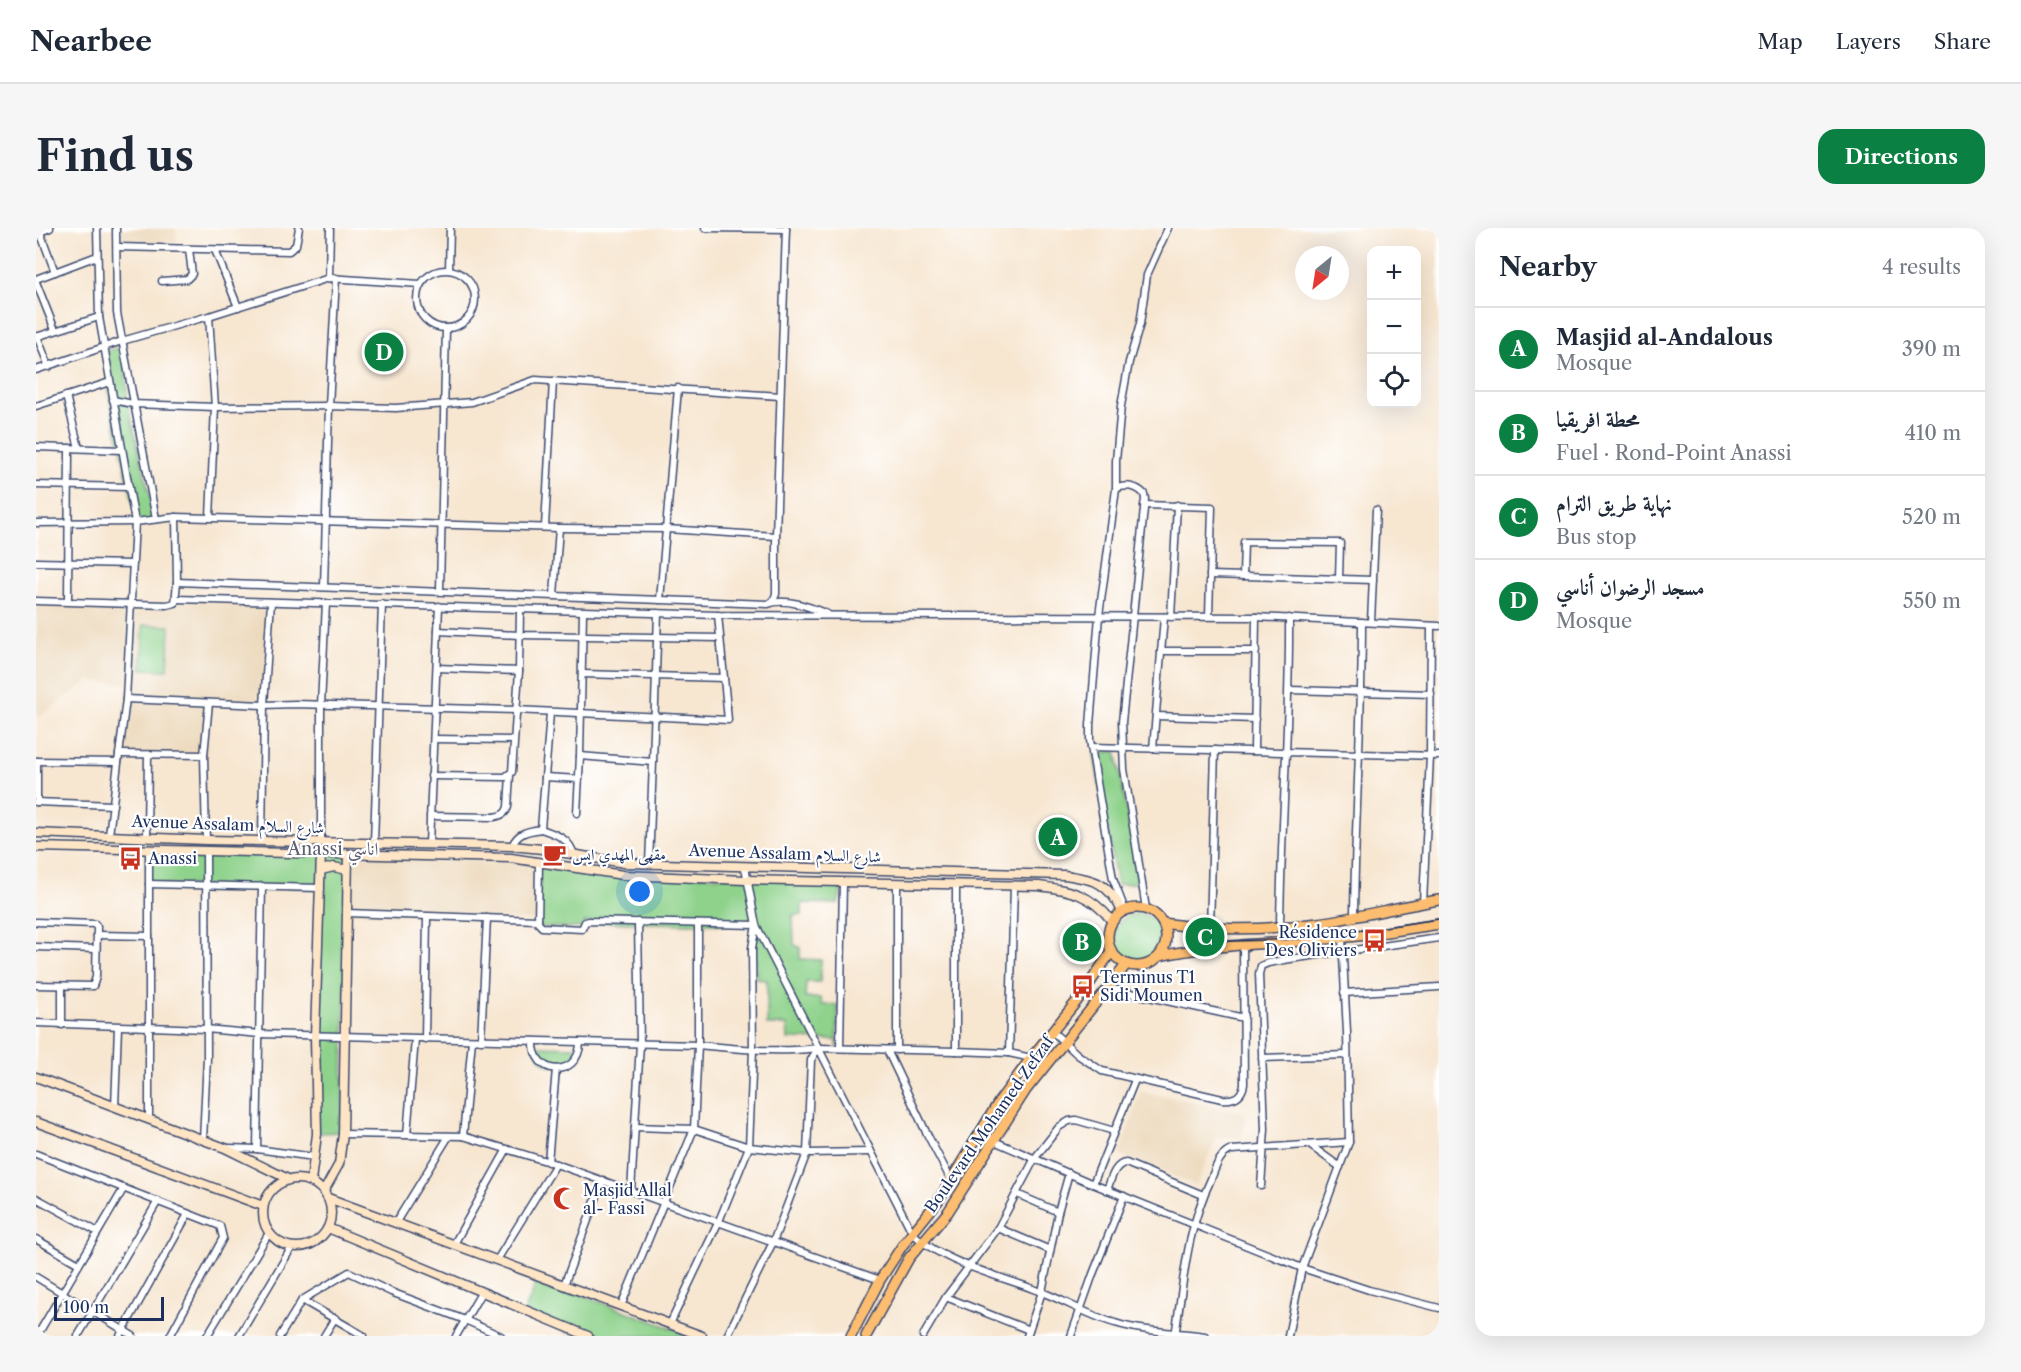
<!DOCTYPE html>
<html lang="en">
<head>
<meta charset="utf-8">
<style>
  body { margin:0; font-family:"Libre Caslon Text",Amiri,serif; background:#f6f6f7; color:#1f2937 }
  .controls { position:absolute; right:18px; top:18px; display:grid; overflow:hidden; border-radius:12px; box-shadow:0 6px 24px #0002 }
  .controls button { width:54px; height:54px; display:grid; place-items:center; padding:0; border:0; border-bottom:2px solid #e0e1e3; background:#fff; color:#1f2937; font:30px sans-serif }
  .compass { position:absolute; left:1259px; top:18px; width:54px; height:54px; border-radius:50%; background:#fff; box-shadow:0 6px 24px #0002; rotate:210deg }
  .scale { position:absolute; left:18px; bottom:15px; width:110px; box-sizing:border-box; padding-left:6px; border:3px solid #1b2f5e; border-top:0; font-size:16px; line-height:21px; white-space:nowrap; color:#1b2f5e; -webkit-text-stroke:4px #fff; paint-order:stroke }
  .you { position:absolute; left:604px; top:664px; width:21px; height:21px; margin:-15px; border:4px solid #fff; border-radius:50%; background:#1a73e8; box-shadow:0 0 0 9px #1a73e833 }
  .badge { display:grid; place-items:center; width:39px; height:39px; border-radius:50%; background:#0b8043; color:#fff; font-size:20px; font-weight:700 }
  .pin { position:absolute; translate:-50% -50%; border:3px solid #fff; box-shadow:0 2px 6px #0006 }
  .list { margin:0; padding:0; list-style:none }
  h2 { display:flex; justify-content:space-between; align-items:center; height:78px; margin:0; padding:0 24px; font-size:26px }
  h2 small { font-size:20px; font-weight:400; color:#747a83 }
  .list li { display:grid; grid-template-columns:39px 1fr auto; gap:18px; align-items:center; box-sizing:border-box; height:84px; padding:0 24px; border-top:2px solid #e0e1e3 }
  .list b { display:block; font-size:22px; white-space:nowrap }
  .list p { margin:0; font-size:20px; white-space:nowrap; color:#747a83 }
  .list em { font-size:20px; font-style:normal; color:#747a83 }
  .icon { flex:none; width:33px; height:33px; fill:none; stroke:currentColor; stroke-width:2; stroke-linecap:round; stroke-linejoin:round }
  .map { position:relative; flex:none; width:1403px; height:1108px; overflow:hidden; border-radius:18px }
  header { display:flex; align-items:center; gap:36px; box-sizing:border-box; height:84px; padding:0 30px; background:#fff; border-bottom:2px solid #e0e1e3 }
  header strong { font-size:28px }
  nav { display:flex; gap:33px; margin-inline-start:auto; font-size:21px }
  .intro { display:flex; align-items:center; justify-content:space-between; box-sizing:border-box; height:144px; padding:0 36px }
  h1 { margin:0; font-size:42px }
  .button { padding:15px 27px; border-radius:18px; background:#0b8043; color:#fff; font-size:21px; font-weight:700 }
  main { display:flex; gap:36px; padding:0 36px }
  aside { flex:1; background:#fff; border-radius:18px; box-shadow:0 6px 24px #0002 }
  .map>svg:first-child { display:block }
  .built { fill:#ecd8ba }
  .green { fill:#8ed28b; stroke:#548074; stroke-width:1.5 }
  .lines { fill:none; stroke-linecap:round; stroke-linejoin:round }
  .street-casing { stroke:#3c4a6f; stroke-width:9 }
  .secondary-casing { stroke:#3c4a6f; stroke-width:11 }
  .primary-casing { stroke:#3c4a6f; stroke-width:12 }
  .street { stroke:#fff; stroke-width:6 }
  .secondary { stroke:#fee5c5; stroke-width:8 }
  .primary { stroke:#fcbd6f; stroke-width:9 }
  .tram { stroke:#1b2f5e; stroke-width:1.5 }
  .labels { text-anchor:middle; stroke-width:4.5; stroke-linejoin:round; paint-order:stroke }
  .street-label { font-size:16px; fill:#1b2f5e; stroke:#fff }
  .poi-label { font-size:16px; fill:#1b2f5e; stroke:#fff; text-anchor:start }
  .neighbourhood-label { font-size:18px; fill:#5f6072; stroke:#fff }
</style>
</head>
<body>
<header>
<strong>Nearbee</strong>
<nav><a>Map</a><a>Layers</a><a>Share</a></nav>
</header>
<div class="intro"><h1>Find us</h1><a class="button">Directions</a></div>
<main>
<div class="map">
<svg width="1403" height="1108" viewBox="0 0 1403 1108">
  <rect width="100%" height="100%" fill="#fff"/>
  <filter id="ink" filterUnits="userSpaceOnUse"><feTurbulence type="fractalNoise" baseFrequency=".0167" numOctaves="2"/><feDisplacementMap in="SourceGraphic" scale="12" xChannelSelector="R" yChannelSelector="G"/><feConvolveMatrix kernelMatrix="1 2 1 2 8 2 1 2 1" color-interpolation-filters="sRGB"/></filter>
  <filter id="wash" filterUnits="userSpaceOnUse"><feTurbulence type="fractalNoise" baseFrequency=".008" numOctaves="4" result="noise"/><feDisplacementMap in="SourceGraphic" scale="24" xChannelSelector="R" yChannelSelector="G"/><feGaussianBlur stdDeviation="1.35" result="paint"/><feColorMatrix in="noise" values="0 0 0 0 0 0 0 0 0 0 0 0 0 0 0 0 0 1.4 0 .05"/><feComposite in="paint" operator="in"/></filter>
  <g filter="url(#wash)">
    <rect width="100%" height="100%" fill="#f7e6d0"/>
    <g class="built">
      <polygon points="85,0 140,0 140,15 86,13"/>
      <polygon points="136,373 232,374 227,476 172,475 171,530 83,528 91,456 53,453 0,491 0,375 124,379"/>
      <polygon points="312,626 503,634 502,692 311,685"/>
      <polygon points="1105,863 1210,885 1206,911 1181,909 1160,957 1083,927"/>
    </g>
    <g class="green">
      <polygon points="88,117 92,177 120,293 102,297 74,172 69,124"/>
      <polygon points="107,397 134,398 132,442 106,441"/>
      <polygon points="1080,523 1103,654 1081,657 1058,526"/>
      <polygon points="113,622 312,626 306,904 281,905 285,660 113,656"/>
      <polygon points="503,634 558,643 807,654 802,676 766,675 766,687 757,687 758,717 764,719 764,731 785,732 784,754 770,754 769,770 785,770 786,777 802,777 801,826 801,812 752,811 751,797 731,797 731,752 720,751 719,697 548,694 548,700 502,699"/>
      <circle cx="1102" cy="710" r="24"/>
      <path d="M499,818L542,819C540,823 539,829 536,832C528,840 512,840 505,831C503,828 501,822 499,818Z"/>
      <polygon points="502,1051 657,1108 545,1108 488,1085"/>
    </g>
  </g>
  <g filter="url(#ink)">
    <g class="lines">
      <defs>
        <g id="street">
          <polyline points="61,0 63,89 99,294 90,471 73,607"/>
          <polyline points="80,0 81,85 120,291"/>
          <polyline points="669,0 750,1"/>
          <polyline points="4,4 19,44"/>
          <polyline points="1,5 14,0"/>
          <polyline points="81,19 253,23 260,17 263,0"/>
          <polyline points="179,22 202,79"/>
          <polyline points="413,42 414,0"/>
          <circle cx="410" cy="71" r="29"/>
          <polyline points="293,50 294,0"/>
          <polyline points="0,51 61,28"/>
          <polyline points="126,53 151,51 156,46 153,21"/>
          <polyline points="0,54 19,102"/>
          <polyline points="173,88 179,179 174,289"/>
          <polyline points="1,108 13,139"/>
          <polyline points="0,109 63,89"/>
          <polyline points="0,142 86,113 173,88 293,50 384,56"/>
          <polyline points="30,168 43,220"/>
          <polyline points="77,172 97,176 179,179 293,178 360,180 436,174 499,152 744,168"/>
          <polyline points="0,178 74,154"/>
          <polyline points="0,219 86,222"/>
          <polyline points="0,257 93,259"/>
          <path d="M1080,261C1089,256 1101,258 1108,266L1109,271L1086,494L1088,541L1110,681"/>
          <polyline points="1108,277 1176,279 1173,388"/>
          <polyline points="0,295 99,294 140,289 523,300 631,301 740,308"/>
          <polyline points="509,299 517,153"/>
          <polyline points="0,334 97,336"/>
          <polyline points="1174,347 1337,352"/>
          <polyline points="1207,348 1208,314 1304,315 1303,351"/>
          <path d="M141,354L732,376C749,369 774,379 791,386"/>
          <polyline points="288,359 293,178 300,50"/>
          <polyline points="404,362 410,100"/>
          <polyline points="518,367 523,300"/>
          <polyline points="141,371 682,387 1220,389 1403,398"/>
          <polyline points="624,372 642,160"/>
          <polyline points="0,373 131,377 139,375 141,354 140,289"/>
          <polyline points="32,373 33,220"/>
          <polyline points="737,373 740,366 740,308 750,0"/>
          <polyline points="1135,389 1141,277"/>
          <polyline points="1335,394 1340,282"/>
          <polyline points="402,403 483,407 684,410"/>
          <polyline points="1125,423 1220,423"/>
          <polyline points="401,440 483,443"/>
          <polyline points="546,446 688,450"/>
          <polyline points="1254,462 1395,466"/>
          <polyline points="90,471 227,477 259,476 479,482 692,492 682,387"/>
          <polyline points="1120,488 1219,491"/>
          <polyline points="398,511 477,512"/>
          <polyline points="1055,519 1403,528"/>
          <polyline points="1117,521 1128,389"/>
          <polyline points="1218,523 1220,389"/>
          <polyline points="83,526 168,527 173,475"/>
          <polyline points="168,527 170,612"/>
          <polyline points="544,528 617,534 613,636"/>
          <polyline points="0,533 82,534"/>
          <polyline points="617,534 622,385"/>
          <polyline points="395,548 469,549 476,544 483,443 484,382"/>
          <polyline points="509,549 543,551"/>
          <polyline points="0,574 77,577"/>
          <polyline points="1,574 1,533"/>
          <polyline points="541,585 544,528 547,384"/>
          <path d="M394,588L458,589C465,588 470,586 472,579L474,547"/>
          <path d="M505,601C520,606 535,611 538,628"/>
          <polyline points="111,609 112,527"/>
          <polyline points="226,612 228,477 235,374"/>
          <polyline points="285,614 285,477 290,375"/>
          <polyline points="338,615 346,376"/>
          <polyline points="393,616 403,378"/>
          <path d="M476,618C481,605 491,603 505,601L514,485"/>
          <polyline points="503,634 502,695 506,699 546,701 549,694 553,693 720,697 716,720 717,822 713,919 683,993 634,1096"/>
          <path d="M709,639L720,697L876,1004C904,1035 969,1049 1008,1065C1031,1074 1054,1088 1079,1095C1108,1104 1139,1104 1169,1108"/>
          <polyline points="861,655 861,822"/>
          <polyline points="113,656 285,660"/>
          <polyline points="920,656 920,823"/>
          <polyline points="1387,675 1394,528 1395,398"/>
          <polyline points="1089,682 1077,651 1054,512 1054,497 1063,388 1080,261 1080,233 1085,178 1093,134 1104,96 1111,47 1132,0"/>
          <polyline points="311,685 502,692"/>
          <path d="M1318,688C1319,590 1326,492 1326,394"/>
          <polyline points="0,694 59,696 61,699 60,749 57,758 0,757"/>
          <path d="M1244,699C1245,596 1254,493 1253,390"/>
          <polyline points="1174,700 1179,522"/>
          <polyline points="61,707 113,708"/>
          <polyline points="0,719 60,721"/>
          <polyline points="1072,760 1208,790"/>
          <polyline points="1308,765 1403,759"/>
          <path d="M0,795L170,801L224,806L662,817C702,821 742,825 782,820L920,823L973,825L995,830"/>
          <polyline points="26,797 26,758"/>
          <path d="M1017,804L1042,827L1066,843L1186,871C1198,872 1206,869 1208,856L1207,717"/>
          <polyline points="389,811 391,689"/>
          <polyline points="445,812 451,690"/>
          <path d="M498,813C496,848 543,851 544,815"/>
          <polyline points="804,820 807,654"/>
          <polyline points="851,822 890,904 915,952"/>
          <polyline points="973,825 978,658"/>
          <polyline points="1226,830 1311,827"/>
          <polyline points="79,879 82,799"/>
          <polyline points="113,891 113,622"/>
          <polyline points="599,899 658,901 713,919 771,925 834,924"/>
          <polyline points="307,906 427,908 520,936 844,1052"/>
          <polyline points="942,906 1057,956 1266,1040 1333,1062 1403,1080"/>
          <polyline points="371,907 379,811"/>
          <polyline points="427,908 436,812"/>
          <polyline points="167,912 171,830 170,623"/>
          <polyline points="1275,918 1304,939"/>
          <polyline points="193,920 221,921 278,929"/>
          <polyline points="221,921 226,658"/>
          <polyline points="0,926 184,998 187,1010 134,1108"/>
          <polyline points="512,934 520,841"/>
          <polyline points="1057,956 1099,852"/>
          <polyline points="1225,958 1229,901 1223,746 1225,738 1232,735 1254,731 1403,710"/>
          <path d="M1071,962C1075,952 1078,936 1090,935L1167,967"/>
          <polyline points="595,963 604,816 602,694"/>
          <polyline points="981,966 1022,984"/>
          <polyline points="0,970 62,1004"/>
          <polyline points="360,994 413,908"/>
          <polyline points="962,1000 1014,1022"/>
          <polyline points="0,1011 43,1036"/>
          <polyline points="418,1016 471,921"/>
          <polyline points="461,1032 520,936"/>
          <polyline points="0,1049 97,1108"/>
          <polyline points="528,1057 567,952"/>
          <polyline points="910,1069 993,1102"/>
          <polyline points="266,1072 328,1108"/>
          <polyline points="585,1078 658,901 662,817 662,696"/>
          <polyline points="1,1108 88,960"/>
          <polyline points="42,1108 122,973"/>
          <polyline points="84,1108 152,986"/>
          <polyline points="171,1108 233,1005"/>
          <polyline points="203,1108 256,1019"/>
          <polyline points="244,1108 266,1072 313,1044 355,1064 429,1092 465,1108"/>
          <polyline points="288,1108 299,1090"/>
          <polyline points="420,1108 445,1065"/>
          <polyline points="691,1108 737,1014 771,925 775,832 782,820"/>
          <polyline points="887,1108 910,1069 962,1000 999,930 1023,899 1033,893 1040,892 1078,903"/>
          <polyline points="991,1108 1006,1064 1022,984 1033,945"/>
          <polyline points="1035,1108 1057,1046 1088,968"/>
          <path d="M1139,1108C1148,1051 1150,1004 1175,951C1180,939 1183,926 1196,922L1313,914"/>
          <polyline points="1252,1108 1266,1040 1313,914 1311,804 1306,710"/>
        </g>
        <g id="secondary">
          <path d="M0,605L170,612L476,618L506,621L588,635L1028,647C1058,651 1072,654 1086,683"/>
          <path d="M0,619L475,630L587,647L710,652L1003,658C1035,662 1054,666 1075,692"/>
          <polyline points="285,642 298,639 311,642"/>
          <polyline points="0,849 189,920 252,951"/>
          <polyline points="0,894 227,978"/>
          <circle cx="261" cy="985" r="34"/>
          <polyline points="275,953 281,906 279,808 285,625"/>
          <polyline points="288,963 303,936 307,906 312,626"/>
          <polyline points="292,970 666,1108"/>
          <polyline points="292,1000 552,1108"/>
        </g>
        <g id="primary">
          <circle cx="1101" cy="709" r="29"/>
          <path d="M1127,695C1177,703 1231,702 1282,695C1322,689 1362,679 1403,672"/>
          <path d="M1124,728C1183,715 1243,716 1303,710C1336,707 1370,701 1403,696"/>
          <polyline points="815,1108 844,1052 866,1018 902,973 964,872 995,830 1045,768 1075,724"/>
          <polyline points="830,1108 873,1030 912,984 990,862 1090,737"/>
        </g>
      </defs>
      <use href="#street" class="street-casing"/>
      <use href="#secondary" class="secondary-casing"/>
      <use href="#primary" class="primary-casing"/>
      <use href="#street" class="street"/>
      <use href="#secondary" class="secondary"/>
      <use href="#primary" class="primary"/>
      <polyline class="tram" points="1166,714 1264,711 1403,691"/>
    </g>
  </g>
  <defs>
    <symbol id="cafe-bare" viewBox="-9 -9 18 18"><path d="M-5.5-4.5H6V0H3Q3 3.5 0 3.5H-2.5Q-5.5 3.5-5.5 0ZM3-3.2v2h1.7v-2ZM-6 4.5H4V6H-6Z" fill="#c8321e" stroke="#fff" stroke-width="2.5" paint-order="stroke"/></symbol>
    <symbol id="bus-bare" viewBox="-9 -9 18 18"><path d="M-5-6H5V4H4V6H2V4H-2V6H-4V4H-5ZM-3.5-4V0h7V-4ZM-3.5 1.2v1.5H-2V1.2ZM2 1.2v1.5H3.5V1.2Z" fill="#c8321e" stroke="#fff" stroke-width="2.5" paint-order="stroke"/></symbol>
    <symbol id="mosque-bare" viewBox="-9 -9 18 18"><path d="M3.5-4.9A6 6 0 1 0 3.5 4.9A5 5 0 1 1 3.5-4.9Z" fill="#c8321e" stroke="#fff" stroke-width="2.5" paint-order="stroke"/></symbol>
  </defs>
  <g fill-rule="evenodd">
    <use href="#cafe-bare" x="502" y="610" width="33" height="33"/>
    <use href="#bus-bare" x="78" y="614" width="33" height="33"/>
    <use href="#bus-bare" x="1322" y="696" width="33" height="33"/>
    <use href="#bus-bare" x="1030" y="742" width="33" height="33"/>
    <use href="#mosque-bare" x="512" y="954" width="33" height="33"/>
  </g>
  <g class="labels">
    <g class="street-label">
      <text transform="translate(192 596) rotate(2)" y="6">Avenue Assalam شارع السلام</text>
      <text transform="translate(749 625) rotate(2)" y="6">Avenue Assalam شارع السلام</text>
      <text transform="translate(953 896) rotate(-55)" y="6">Boulevard Mohamed Zefzaf</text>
    </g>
    <g class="poi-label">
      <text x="536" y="632">مقهى المهدي ايس</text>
      <text x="112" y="636">Anassi</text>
      <text x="1321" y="710" text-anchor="end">Résidence<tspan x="1321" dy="18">Des Oliviers</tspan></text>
      <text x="1064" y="755">Terminus T1<tspan x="1064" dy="18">Sidi Moumen</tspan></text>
      <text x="547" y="968">Masjid Allal<tspan x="547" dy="18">al- Fassi</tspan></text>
    </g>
    <g class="neighbourhood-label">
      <text x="297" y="627">Anassi اناسي</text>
    </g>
  </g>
</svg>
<div class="controls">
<button>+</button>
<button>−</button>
<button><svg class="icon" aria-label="locate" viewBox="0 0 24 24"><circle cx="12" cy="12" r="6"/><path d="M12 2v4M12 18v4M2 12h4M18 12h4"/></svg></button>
</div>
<svg class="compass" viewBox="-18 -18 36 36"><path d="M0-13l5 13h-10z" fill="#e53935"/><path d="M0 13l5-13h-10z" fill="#747a83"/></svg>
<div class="scale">100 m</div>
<div class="you"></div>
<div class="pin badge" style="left:1022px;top:609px">A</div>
<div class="pin badge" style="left:1046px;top:714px">B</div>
<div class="pin badge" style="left:1169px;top:709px">C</div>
<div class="pin badge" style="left:348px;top:124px">D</div>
</div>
<aside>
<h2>Nearby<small>4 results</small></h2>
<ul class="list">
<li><span class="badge">A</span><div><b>Masjid al-Andalous</b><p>Mosque</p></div><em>390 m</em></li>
<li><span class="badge">B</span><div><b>محطة افريقيا</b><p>Fuel · Rond-Point Anassi</p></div><em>410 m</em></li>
<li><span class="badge">C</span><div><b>نهاية طريق الترام</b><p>Bus stop</p></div><em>520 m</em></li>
<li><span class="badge">D</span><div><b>مسجد الرضوان أناسي</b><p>Mosque</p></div><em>550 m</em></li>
</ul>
</aside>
</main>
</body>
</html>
